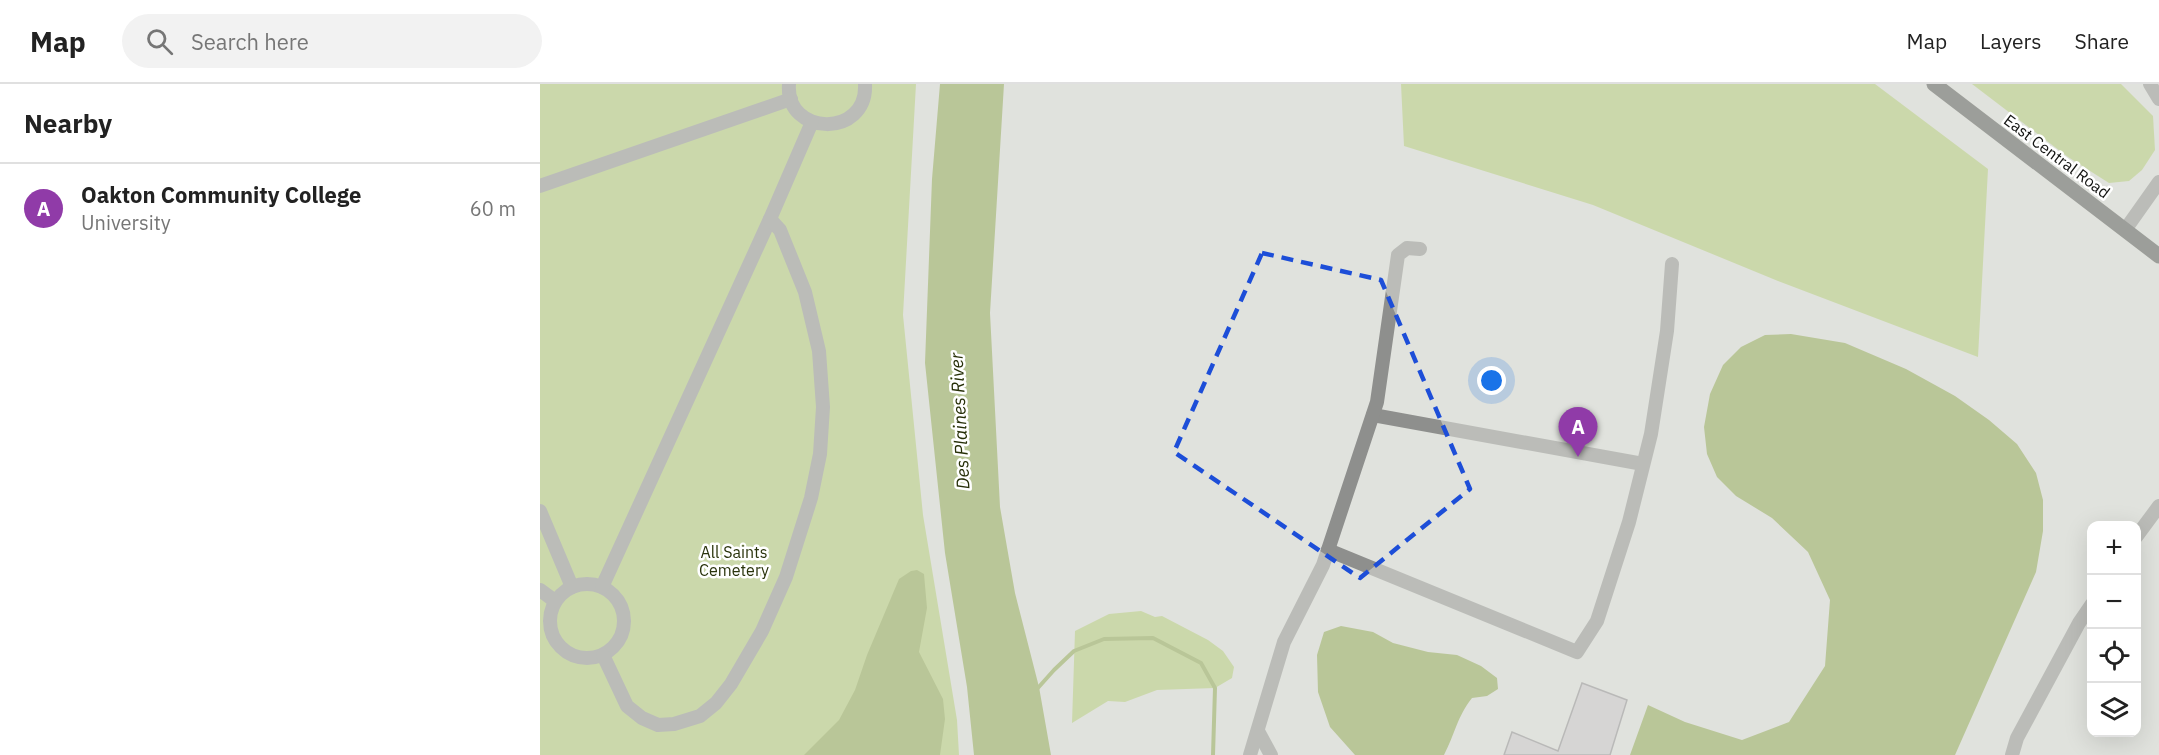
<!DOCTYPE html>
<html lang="en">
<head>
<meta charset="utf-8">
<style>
  body { margin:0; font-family:"IBM Plex Sans",sans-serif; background:#f2f2f2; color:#222 }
  .controls { position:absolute; right:18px; bottom:18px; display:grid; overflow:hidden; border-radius:12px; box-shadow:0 6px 24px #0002 }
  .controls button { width:54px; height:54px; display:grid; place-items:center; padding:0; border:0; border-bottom:2px solid #e0e0e0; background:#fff; color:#222; font:30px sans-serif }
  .you { position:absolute; left:952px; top:297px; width:21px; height:21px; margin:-15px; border:4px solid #fff; border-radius:50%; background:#1a73e8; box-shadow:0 0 0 9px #1a73e833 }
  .badge { display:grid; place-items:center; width:39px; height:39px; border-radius:50%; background:#903ba8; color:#fff; font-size:20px; font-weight:700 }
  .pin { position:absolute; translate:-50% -50px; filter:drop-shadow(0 2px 3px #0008) }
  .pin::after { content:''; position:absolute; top:32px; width:21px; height:18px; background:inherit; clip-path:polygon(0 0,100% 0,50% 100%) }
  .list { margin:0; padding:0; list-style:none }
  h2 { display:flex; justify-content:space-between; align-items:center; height:78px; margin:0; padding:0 24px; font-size:26px }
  h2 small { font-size:20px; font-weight:400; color:#767676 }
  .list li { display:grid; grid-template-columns:39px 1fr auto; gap:18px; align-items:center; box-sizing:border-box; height:90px; padding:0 24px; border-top:2px solid #e0e0e0 }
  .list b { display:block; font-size:22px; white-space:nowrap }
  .list p { margin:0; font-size:20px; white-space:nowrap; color:#767676 }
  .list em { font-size:20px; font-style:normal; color:#767676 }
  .icon { flex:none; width:33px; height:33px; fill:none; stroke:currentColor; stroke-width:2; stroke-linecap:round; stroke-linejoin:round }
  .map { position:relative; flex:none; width:1619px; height:671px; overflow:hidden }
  header { display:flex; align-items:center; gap:36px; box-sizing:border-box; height:84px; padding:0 30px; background:#fff; border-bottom:2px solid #e0e0e0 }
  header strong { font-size:28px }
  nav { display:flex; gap:33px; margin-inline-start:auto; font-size:21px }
  .search { width:420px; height:54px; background:#f2f2f2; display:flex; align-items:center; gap:15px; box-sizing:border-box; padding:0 21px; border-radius:33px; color:#767676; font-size:22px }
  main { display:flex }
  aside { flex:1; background:#fff }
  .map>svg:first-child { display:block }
  .green { fill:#b2cd6f }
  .water { fill:#8ba446 }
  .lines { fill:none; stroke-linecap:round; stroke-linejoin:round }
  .stream { stroke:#8ba446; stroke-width:4 }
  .building { fill:#cac6cb; stroke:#8b888c; stroke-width:1.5 }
  .minor { stroke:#8e8f8d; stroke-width:14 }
  .major { stroke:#4b4d49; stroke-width:15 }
  .marked { fill:none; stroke:#1d4ed8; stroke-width:4.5; stroke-dasharray:12 8; stroke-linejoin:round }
  .labels { text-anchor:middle; stroke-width:5; stroke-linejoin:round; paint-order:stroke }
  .street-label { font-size:16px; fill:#121311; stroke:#fff }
  .park-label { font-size:16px; fill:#2a340c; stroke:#fff }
  .water-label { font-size:18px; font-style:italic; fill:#262f07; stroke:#fff }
</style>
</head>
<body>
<header>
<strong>Map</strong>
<div class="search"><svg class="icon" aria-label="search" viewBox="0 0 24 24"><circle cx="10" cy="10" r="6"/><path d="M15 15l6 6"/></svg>Search here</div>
<nav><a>Map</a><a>Layers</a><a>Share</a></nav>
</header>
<main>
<aside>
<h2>Nearby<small></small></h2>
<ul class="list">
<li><span class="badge">A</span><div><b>Oakton Community College</b><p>University</p></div><em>60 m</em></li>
</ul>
</aside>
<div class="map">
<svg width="1619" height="671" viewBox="0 0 1619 671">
  <rect width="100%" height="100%" fill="#e0e2dd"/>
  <g class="green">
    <polygon points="0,0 376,0 363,231 383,431 417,636 419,671 0,671"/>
    <polygon points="861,0 1335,0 1448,85 1438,273 1238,197 1053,121 864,62"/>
    <polygon points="1432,0 1581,0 1613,32 1615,66 1602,86 1589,97 1569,99 1528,73"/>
    <polygon points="601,527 615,533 622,532 668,556 683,567 694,583 692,594 675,604 617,606 585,618 568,617 532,639 535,547 569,530"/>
  </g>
  <g class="water">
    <polygon points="400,0 464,0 450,229 460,423 475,509 499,603 511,671 434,671 427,603 405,469 385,279 392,95"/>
    <polygon points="1251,250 1305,259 1366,285 1415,312 1449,336 1477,360 1496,389 1503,416 1503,447 1496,488 1415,671 1090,671 1108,621 1145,638 1202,656 1249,638 1285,582 1290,516 1268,468 1232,434 1196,412 1177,393 1167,370 1164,343 1170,310 1183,281 1201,263 1225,251"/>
    <polygon points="377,486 384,490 387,524 379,568 403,615 405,635 400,671 264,671 299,636 315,606 327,571 359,495 371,487"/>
    <path d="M801,542L833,548L853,559L888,568L917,571L941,582L957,594L958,605L947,612L932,614C917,633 915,650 904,671H815L790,643L778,608L777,571L784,548Z"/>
  </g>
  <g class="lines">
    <polyline class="stream" points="497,605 514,586 534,567 564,555 613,554 661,579 675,604 673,671"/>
  </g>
  <polygon class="building" points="1042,599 1087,616 1070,671 964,671 972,648 1018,667"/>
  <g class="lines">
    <g class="minor">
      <path d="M249,0C245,53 328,54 325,0"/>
      <polyline points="1610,0 1619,15"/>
      <polyline points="0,102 251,15"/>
      <polyline points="1585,146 1619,98"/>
      <polyline points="833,331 1103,380"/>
      <polyline points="0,427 32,503"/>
      <polyline points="1596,453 1619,422"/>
      <polyline points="788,466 1037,568 1057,537 1089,438 1111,350 1127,247 1132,180"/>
      <circle cx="47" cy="537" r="37"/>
      <polyline points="62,503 230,135"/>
      <polyline points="0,506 15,517"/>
      <polyline points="63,571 87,622 102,634 118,641 134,640 160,632 176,619 191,600 222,547 246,493 271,414 280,370 283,323 279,267 265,208 240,146 230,135 272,38"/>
      <polyline points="718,647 731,671"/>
      <polyline points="710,671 744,558 783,481 837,318 858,171 867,164 880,165"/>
      <polyline points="1472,671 1477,654 1539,539 1552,520"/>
    </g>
    <polyline class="major" points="1394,0 1619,172"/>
  </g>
  <path d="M0 0H1619V671H0ZM722,169L841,196L930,405L820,494L634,368Z" fill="#e0e2dd" fill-opacity=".55" fill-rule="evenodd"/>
  <path class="marked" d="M722,169L841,196L930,405L820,494L634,368Z"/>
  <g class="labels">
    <g class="street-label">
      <text transform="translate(1517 72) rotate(37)" y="6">East Central Road</text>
    </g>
    <g class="park-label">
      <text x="194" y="474">All Saints<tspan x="194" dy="18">Cemetery</tspan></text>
    </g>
    <g class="water-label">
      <text transform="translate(420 337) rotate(-93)" y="6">Des Plaines River</text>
    </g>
  </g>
</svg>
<div class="controls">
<button>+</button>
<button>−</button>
<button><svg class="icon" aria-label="locate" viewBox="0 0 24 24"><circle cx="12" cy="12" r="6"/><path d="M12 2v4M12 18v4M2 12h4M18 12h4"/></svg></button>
<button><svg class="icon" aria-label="layers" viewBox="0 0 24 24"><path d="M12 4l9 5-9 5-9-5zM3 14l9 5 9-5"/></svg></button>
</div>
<div class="you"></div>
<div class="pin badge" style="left:1038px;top:373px">A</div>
</div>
</main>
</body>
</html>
